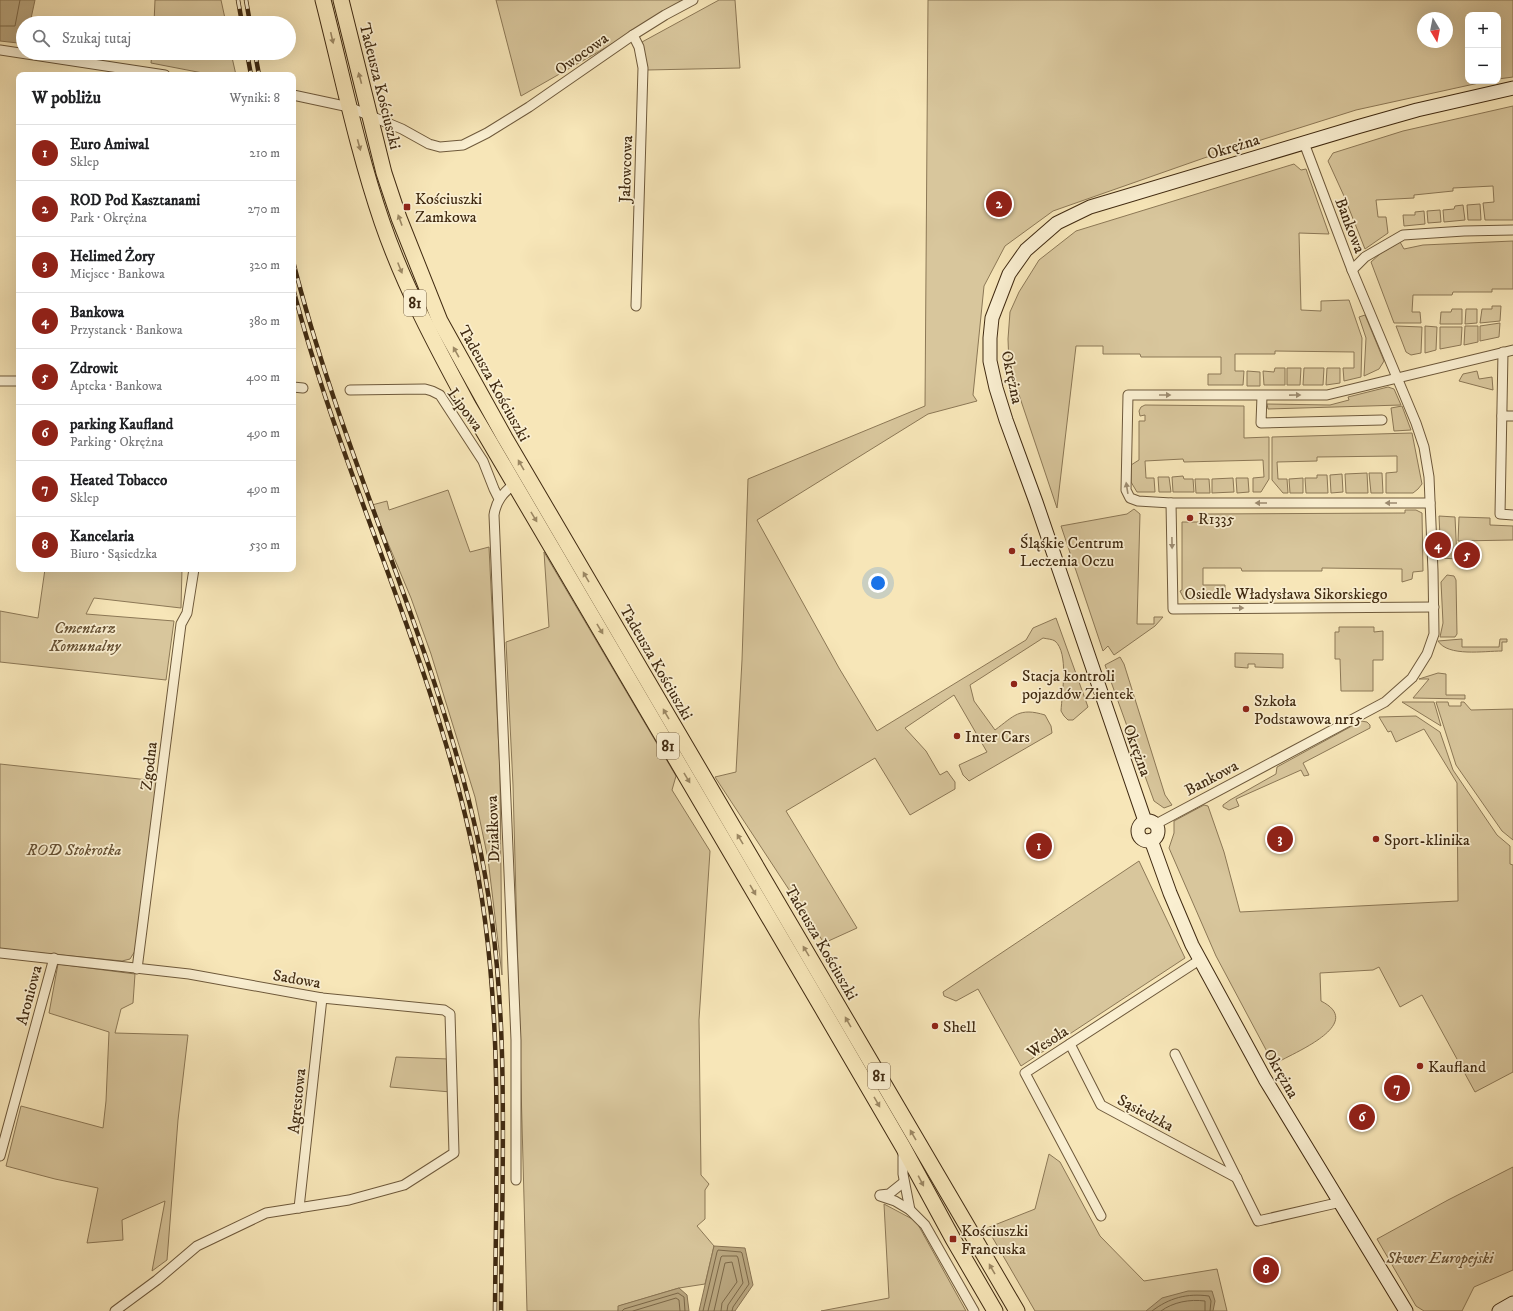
<!DOCTYPE html>
<html lang="pl">
<head>
<meta charset="utf-8">
<style>
  body { margin:0; font-family:"IM FELL DW Pica",serif; background:#f6f6f6; color:#202124 }
  .controls { position:absolute; right:12px; top:12px; display:grid; overflow:hidden; border-radius:8px; box-shadow:0 4px 16px #0002 }
  .controls button { width:36px; height:36px; display:grid; place-items:center; padding:0; border:0; border-bottom:1px solid #e0e0e0; background:#fff; color:#202124; font:20px sans-serif }
  .compass { position:absolute; left:1417px; top:12px; width:36px; height:36px; border-radius:50%; background:#fff; box-shadow:0 4px 16px #0002; rotate:170deg }
  .you { position:absolute; left:878px; top:583px; width:14px; height:14px; margin:-10px; border:3px solid #fff; border-radius:50%; background:#1a73e8; box-shadow:0 0 0 6px #1a73e833 }
  .badge { display:grid; place-items:center; width:26px; height:26px; border-radius:50%; background:#8f2418; color:#fff; font-size:13px; font-weight:700 }
  .pin { position:absolute; translate:-50% -50%; border:2px solid #fff; box-shadow:0 1px 4px #0006 }
  .list { margin:0; padding:0; list-style:none }
  h2 { display:flex; justify-content:space-between; align-items:center; height:52px; margin:0; padding:0 16px; font-size:17px }
  h2 small { font-size:13px; font-weight:400; color:#757577 }
  .list li { display:grid; grid-template-columns:26px 1fr auto; gap:12px; align-items:center; box-sizing:border-box; height:56px; padding:0 16px; border-top:1px solid #e0e0e0 }
  .list b { display:block; font-size:15px; white-space:nowrap }
  .list p { margin:0; font-size:13px; white-space:nowrap; color:#757577 }
  .list em { font-size:13px; font-style:normal; color:#757577 }
  .icon { flex:none; width:22px; height:22px; fill:none; stroke:currentColor; stroke-width:2; stroke-linecap:round; stroke-linejoin:round }
  .map { position:relative; flex:none; width:1513px; height:1311px; overflow:hidden }
  .search { position:absolute; background:#fff; box-shadow:0 4px 16px #0002; left:16px; top:16px; width:280px; height:44px; display:flex; align-items:center; gap:10px; box-sizing:border-box; padding:0 14px; border-radius:22px; color:#757577; font-size:15px }
  .panel { position:absolute; background:#fff; box-shadow:0 4px 16px #0002; left:16px; top:72px; width:280px; height:500px; border-radius:8px }
  .map>svg:first-child { display:block }
  .green { fill:#d8c69c; stroke:#8c7856; fill-rule:evenodd }
  .water { fill:#b9a67f; stroke:#897453 }
  .lines { fill:none; stroke-linecap:round; stroke-linejoin:round }
  .shore { stroke:#7c6848; stroke-width:1 }
  .street-casing { stroke:#6e593b; stroke-width:11 }
  .secondary-casing { stroke:#402a11; stroke-width:15 }
  .primary-casing { stroke:#402a11; stroke-width:17 }
  .street { stroke:#faefd1; stroke-width:9 }
  .secondary { stroke:#faefd1; stroke-width:13 }
  .primary { stroke:#f7e6b8; stroke-width:15 }
  .rail-casing { stroke:#402a11; stroke-width:4.5 }
  .rail { stroke:#faefd1; stroke-width:3; stroke-dasharray:9; stroke-linecap:butt }
  .oneway { fill:#9c8864 }
  .oneway2 { fill:#9d8c71 }
  .poi-dot { fill:#8f2418; stroke:#faefd1; stroke-width:1.5 }
  .labels { text-anchor:middle; stroke-width:3.5; stroke-linejoin:round; paint-order:stroke }
  .shield { fill:#faefd1; stroke:#78654b; stroke-width:1 }
  .shield-label { font-size:15px; font-weight:bold; fill:#402a11 }
  .street-label { font-size:16px; fill:#402a11; stroke:#faefd1 }
  .poi-label { font-size:16px; fill:#402a11; stroke:#faefd1; text-anchor:start }
  .park-label { font-size:16px; font-style:italic; fill:#665134; stroke:#faefd1 }
</style>
</head>
<body>
<div class="map">
<svg width="1513" height="1311" viewBox="0 0 1513 1311">
  <rect width="100%" height="100%" fill="#f7e6b8"/>
  <filter id="stains"><feTurbulence type="fractalNoise" baseFrequency=".005" numOctaves="4"/><feColorMatrix values="0 0 0 0 .2 0 0 0 0 .09 0 0 0 0 .02 0 0 0 .5 -.17"/></filter>
  <radialGradient id="worn" r=".72"><stop offset=".6" stop-color="#630" stop-opacity="0"/><stop offset="1" stop-color="#630" stop-opacity=".3"/></radialGradient>
  <g class="green">
    <polygon points="155,0 221,0 226,23 154,23"/>
    <polygon points="496,0 686,0 605,48 521,96"/>
    <polygon points="719,0 735,0 740,68 647,70 642,42"/>
    <path d="M928,0H1513V77L1498,79V15H1468V81H1488L1356,110L1204,158L1053,211L1005,246L984,286L973,395L977,401L928,414L757,520L839,668L877,731L1026,640L1033,628L1056,618L1088,707L1073,720H1068L1064,716L1061,711C1062,693 1069,653 1055,641C1052,639 1047,639 1043,638L970,685L974,701L995,730C1014,716 1019,707 1045,715L1051,726L1052,733L969,781L963,775L959,765L987,752L954,695L905,728L926,751L940,775L947,771L955,782V789L910,815L875,758L786,811L857,928L824,943L715,777L736,772L742,660L748,479L925,406ZM1423,18H1447V42H1423Z"/>
    <polygon points="152,53 231,53 236,75 213,75 151,63"/>
    <polygon points="1513,106 1513,220 1485,220 1483,203 1494,202 1493,186 1453,188 1453,191 1414,195 1414,198 1376,200 1378,217 1386,217 1388,233 1365,249 1344,196 1328,161 1333,153 1403,131"/>
    <polygon points="1294,164 1301,170 1306,169 1329,234 1299,233 1301,310 1321,311 1321,301 1349,300 1362,338 1361,377 1344,381 1343,368 1354,368 1354,352 1275,351 1275,354 1235,354 1235,371 1244,371 1243,385 1208,385 1208,374 1221,374 1221,357 1141,357 1140,354 1103,354 1103,346 1076,346 1057,508 1009,365 1008,339 1010,312 1019,292 1039,260 1076,231"/>
    <polygon points="1480,204 1481,220 1468,220 1467,205"/>
    <polygon points="1463,205 1465,220 1444,222 1443,210 1454,209 1455,206"/>
    <polygon points="1440,210 1441,222 1428,223 1427,211"/>
    <polygon points="1424,211 1425,224 1404,226 1403,215 1415,215 1415,212"/>
    <polygon points="1513,241 1513,289 1492,289 1492,292 1453,292 1452,295 1413,295 1412,312 1420,312 1421,323 1394,323 1371,262 1381,253 1400,242 1404,249 1423,245"/>
    <polygon points="1492,306 1501,306 1500,321 1480,323 1482,309 1492,309"/>
    <polygon points="1452,309 1462,309 1462,324 1440,324 1441,312 1451,312"/>
    <polygon points="1466,309 1477,309 1477,323 1465,324"/>
    <polygon points="1365,315 1384,361 1379,369 1364,376 1366,338 1359,317"/>
    <polygon points="1500,323 1499,337 1480,341 1480,326"/>
    <polygon points="1396,326 1422,327 1421,353 1411,355 1406,352"/>
    <polygon points="1425,326 1437,327 1436,350 1425,353"/>
    <polygon points="1465,326 1478,326 1478,342 1464,345"/>
    <polygon points="1440,327 1462,327 1461,345 1440,349"/>
    <polygon points="1275,368 1285,368 1285,385 1264,385 1263,371 1274,372"/>
    <polygon points="1287,368 1301,368 1300,385 1287,385"/>
    <polygon points="1304,368 1324,368 1323,385 1303,385"/>
    <polygon points="1327,368 1340,368 1340,383 1326,385"/>
    <polygon points="1247,371 1260,372 1260,386 1247,386"/>
    <polygon points="1477,371 1479,379 1492,377 1493,390 1459,381 1463,374"/>
    <polygon points="1388,387 1394,389 1401,405 1268,409 1267,404 1330,405 1349,400 1348,397"/>
    <polygon points="1145,405 1244,406 1244,438 1269,437 1269,479 1261,492 1253,492 1253,478 1264,477 1263,460 1184,462 1183,459 1145,461 1146,478 1154,478 1155,492 1137,492 1131,482 1131,465 1139,460 1139,421 1145,421 1145,415 1140,416 1139,411 1141,407"/>
    <polygon points="1402,406 1411,430 1394,431 1391,408"/>
    <polygon points="1412,433 1422,484 1418,489 1413,493 1386,493 1386,473 1397,472 1397,456 1317,457 1317,461 1277,462 1278,479 1287,479 1288,493 1283,493 1272,480 1272,437"/>
    <polygon points="1367,473 1368,493 1346,493 1345,474"/>
    <polygon points="1369,473 1382,473 1383,493 1371,493"/>
    <polygon points="1342,474 1343,492 1331,493 1330,475"/>
    <polygon points="1317,475 1327,475 1328,493 1306,493 1305,478 1317,478"/>
    <polygon points="1183,476 1184,479 1193,479 1194,492 1173,492 1172,477"/>
    <polygon points="1158,477 1169,477 1171,492 1159,492"/>
    <polygon points="1233,478 1234,492 1212,493 1212,479"/>
    <polygon points="1236,478 1248,478 1249,492 1237,493"/>
    <polygon points="1303,478 1303,493 1290,493 1289,479"/>
    <polygon points="1195,479 1209,479 1210,493 1196,493"/>
    <polygon points="448,490 470,552 489,547 500,771 502,975 488,859 475,797 431,654 411,598 372,505 387,501 389,510"/>
    <polygon points="1134,509 1140,514 1137,624 1154,624 1154,617 1163,617 1155,626 1114,655 1108,646 1103,651 1061,526 1127,514"/>
    <polygon points="1405,510 1416,510 1422,513 1423,571 1413,572 1412,579 1402,582 1402,569 1322,568 1322,571 1242,571 1241,568 1203,568 1203,585 1225,585 1225,599 1184,599 1180,591 1182,590 1182,522 1206,522 1206,514 1405,513"/>
    <polygon points="1439,516 1455,517 1457,559 1441,558"/>
    <polygon points="1459,517 1490,518 1490,525 1513,526 1513,540 1458,541"/>
    <polygon points="544,552 676,776 672,790 710,851 699,1020 701,1175 709,1184 705,1190 705,1219 697,1226 714,1246 705,1284 679,1288 619,1306 618,1311 527,1311 513,785 506,642 549,627"/>
    <polygon points="45,569 182,569 181,608 94,598 86,614 174,621 166,680 0,662 0,611 38,618"/>
    <polygon points="1447,575 1454,576 1456,580 1457,634 1455,637 1440,637 1443,623 1441,582"/>
    <polygon points="1339,627 1374,627 1374,632 1383,631 1383,660 1373,660 1373,691 1341,691 1340,659 1335,659 1335,632 1339,632"/>
    <path d="M1462,639V647H1499L1500,639H1507V642H1502V651C1484,651 1448,657 1438,641Z"/>
    <polygon points="1235,653 1283,654 1283,668 1255,667 1255,664 1248,664 1248,668 1235,667"/>
    <polygon points="1120,657 1124,664 1165,795 1172,805 1164,808 1154,801 1105,665"/>
    <polygon points="1438,673 1446,674 1446,695 1465,695 1465,699 1413,698 1429,679 1419,679"/>
    <polygon points="1402,702 1434,702 1441,726"/>
    <polygon points="1436,702 1448,702 1449,706 1461,706 1461,702 1464,702 1471,710 1513,709 1513,840 1502,831 1456,765"/>
    <path d="M1416,716L1440,732L1453,770L1497,835L1510,846V864L1513,865V1072L1475,1092L1422,995L1400,1007L1379,967L1373,970L1320,973L1321,1001C1365,1023 1298,1051 1280,1061H1272L1216,956L1169,848L1174,833V821L1204,805L1208,806L1224,852L1240,912L1458,901L1457,783L1424,729L1396,742L1391,731L1388,732L1379,717Z"/>
    <polygon points="1361,721 1367,722 1370,725 1370,728 1303,763 1309,775 1304,776 1301,770 1236,799 1239,806 1229,810 1223,807 1223,805 1230,800 1276,774 1277,767"/>
    <polygon points="0,764 158,781 135,951 130,959 122,961 0,949"/>
    <polygon points="1139,861 1185,958 1021,1066 978,989 956,1001 944,996 943,992"/>
    <polygon points="58,964 135,974 133,1003 121,1009 115,1033 188,1035 178,1120 167,1260 152,1271 165,1201 122,1220 123,1240 87,1243 98,1188 55,1179 6,1166 21,1106 103,1128 106,1101 109,1032 49,1013"/>
    <polygon points="396,1057 449,1059 451,1092 390,1087"/>
    <polygon points="1049,1154 1060,1162 1100,1236 1144,1281 1217,1269 1227,1311 1035,1311 987,1228 1035,1209"/>
    <polygon points="1513,1167 1513,1270 1474,1287 1462,1311 1424,1311 1416,1306 1377,1239 1448,1200"/>
    <polygon points="884,1204 916,1221 966,1311 821,1311 889,1298"/>
  </g>
  <g class="water">
    <polygon points="0,0 35,0 30,23 23,23 23,39 18,43 0,41"/>
    <polygon points="714,1246 745,1248 753,1285 735,1311 699,1311"/>
    <polygon points="679,1288 687,1295 689,1311 618,1311 618,1306"/>
    <polygon points="1188,1291 1212,1291 1215,1301 1213,1311 1146,1311 1162,1298"/>
  </g>
  <g class="lines">
    <g class="shore">
      <polyline points="0,26 15,26 20,0"/>
      <polyline points="622,1311 624,1309 678,1293 684,1297 685,1311"/>
      <polyline points="633,1311 676,1298 679,1300 680,1311"/>
      <polyline points="703,1311 717,1252 718,1250 741,1252 742,1253 749,1284 733,1307 732,1311"/>
      <polyline points="708,1311 721,1257 722,1256 737,1256 738,1258 743,1283 728,1305 727,1311"/>
      <polyline points="714,1311 725,1263 732,1262 737,1282 722,1303 721,1311"/>
      <path d="M1152,1311C1169,1298 1187,1293 1209,1296L1211,1301L1210,1311"/>
      <path d="M1161,1311C1173,1302 1190,1299 1205,1301V1311"/>
    </g>
    <defs>
      <g id="street">
        <polyline points="633,35 639,47 643,68 636,306"/>
        <polyline points="0,50 165,75"/>
        <polyline points="293,95 349,107 402,129 429,144 440,147 463,145 487,133 529,107 633,35 665,15 693,0"/>
        <polyline points="1352,270 1365,257 1403,235 1464,231 1513,230"/>
        <polyline points="1503,352 1500,514 1513,515"/>
        <polyline points="0,381 19,381"/>
        <polyline points="293,387 303,388"/>
        <polyline points="350,390 425,389 432,391 440,395 483,461 494,489 499,499"/>
        <polyline points="1262,396 1261,423 1382,420"/>
        <polyline points="1502,416 1513,416"/>
        <path d="M514,484C503,493 496,501 494,515L516,1040V1180"/>
        <polyline points="1171,503 1138,501 1130,498 1126,490 1128,395 1327,395 1513,350"/>
        <polyline points="1430,503 1171,503 1173,609 1434,607"/>
        <polyline points="1156,824 1385,702 1412,678 1427,654 1434,634 1433,571 1429,477 1424,447 1416,423 1352,270 1304,143"/>
        <polyline points="0,953 189,974 322,998 444,1010 450,1014 454,1153 404,1185 349,1200 266,1213 197,1246 157,1280 115,1311"/>
        <polyline points="137,969 181,624 187,613 194,569"/>
        <polyline points="1070,1044 1101,1105 1237,1178"/>
        <polyline points="1175,1054 1258,1221 1341,1202"/>
        <polyline points="903,1150 903,1174 910,1210"/>
        <polyline points="0,1156 54,958"/>
        <polyline points="880,1195 889,1194 904,1182"/>
        <polyline points="880,1196 895,1201 910,1210 925,1225 974,1311"/>
        <polyline points="299,1208 322,998"/>
        <polyline points="1101,1216 1025,1073 1201,959"/>
      </g>
      <g id="secondary">
        <polyline points="1145,821 1036,502 1006,420 996,388 990,361 990,338 992,318 1009,274 1026,250 1057,223 1090,207 1357,127 1417,110 1513,88"/>
        <circle cx="1148" cy="831" r="10"/>
        <polyline points="1151,840 1170,893 1192,945 1265,1079 1406,1311"/>
        <polyline points="1499,1311 1513,1303"/>
      </g>
      <g id="primary">
        <path d="M323,0C342,74 357,149 382,222C404,286 436,346 468,405L822,1008L903,1147L953,1239L995,1311"/>
        <polyline points="341,0 384,173 399,218 440,321 505,438 1017,1311"/>
      </g>
    </defs>
    <use href="#street" class="street-casing"/>
    <use href="#secondary" class="secondary-casing"/>
    <use href="#primary" class="primary-casing"/>
    <use href="#street" class="street"/>
    <use href="#secondary" class="secondary"/>
    <use href="#primary" class="primary"/>
    <defs>
      <g id="rail">
        <polyline points="238,0 242,23"/>
        <polyline points="246,0 250,23"/>
        <polyline points="247,53 251,75"/>
        <polyline points="255,53 259,75"/>
        <path d="M293,261C342,456 433,638 477,835C512,990 502,1153 501,1311"/>
        <path d="M293,288C341,474 428,648 470,836C505,988 496,1156 495,1311"/>
      </g>
    </defs>
    <use href="#rail" class="rail-casing"/>
    <use href="#rail" class="rail"/>
  </g>
  <defs><path id="oneway-solid" d="M-6-.8H1V-3.2L6.5 0L1 3.2V.8H-6Z"/></defs>
  <g class="oneway">
    <use href="#oneway-solid" transform="translate(332 38) rotate(77)"/>
    <use href="#oneway-solid" transform="translate(360 78) rotate(-105)"/>
    <use href="#oneway-solid" transform="translate(359 145) rotate(75)"/>
    <use href="#oneway-solid" transform="translate(400 220) rotate(-110)"/>
    <use href="#oneway-solid" transform="translate(400 268) rotate(68)"/>
    <use href="#oneway-solid" transform="translate(456 352) rotate(-119)"/>
    <use href="#oneway-solid" transform="translate(521 465) rotate(-120)"/>
    <use href="#oneway-solid" transform="translate(534 517) rotate(59)"/>
    <use href="#oneway-solid" transform="translate(586 577) rotate(-120)"/>
    <use href="#oneway-solid" transform="translate(600 629) rotate(59)"/>
    <use href="#oneway-solid" transform="translate(666 714) rotate(-120)"/>
    <use href="#oneway-solid" transform="translate(687 778) rotate(59)"/>
    <use href="#oneway-solid" transform="translate(740 839) rotate(-121)"/>
    <use href="#oneway-solid" transform="translate(753 890) rotate(60)"/>
    <use href="#oneway-solid" transform="translate(806 951) rotate(-121)"/>
    <use href="#oneway-solid" transform="translate(848 1022) rotate(-120)"/>
    <use href="#oneway-solid" transform="translate(877 1102) rotate(60)"/>
    <use href="#oneway-solid" transform="translate(913 1135) rotate(-120)"/>
    <use href="#oneway-solid" transform="translate(921 1181) rotate(62)"/>
    <use href="#oneway-solid" transform="translate(992 1269) rotate(-120)"/>
  </g>
  <g class="oneway2">
    <use href="#oneway-solid" transform="translate(1165 395)"/>
    <use href="#oneway-solid" transform="translate(1295 395) rotate(-1)"/>
    <use href="#oneway-solid" transform="translate(1127 488) rotate(-99)"/>
    <use href="#oneway-solid" transform="translate(1261 503) rotate(-180)"/>
    <use href="#oneway-solid" transform="translate(1391 503) rotate(-180)"/>
    <use href="#oneway-solid" transform="translate(1172 543) rotate(89)"/>
    <use href="#oneway-solid" transform="translate(1238 608)"/>
  </g>
  <g class="poi-dot">
    <rect x="403" y="203" width="8" height="8" rx="2"/>
    <circle cx="1190" cy="518" r="4"/>
    <circle cx="1012" cy="551" r="4"/>
    <circle cx="1014" cy="684" r="4"/>
    <circle cx="1246" cy="709" r="4"/>
    <circle cx="957" cy="736" r="4"/>
    <circle cx="1376" cy="839" r="4"/>
    <circle cx="935" cy="1026" r="4"/>
    <circle cx="1420" cy="1066" r="4"/>
    <rect x="949" y="1235" width="8" height="8" rx="2"/>
  </g>
  <g class="labels">
    <g class="shield">
      <rect x="404" y="290" width="22" height="26" rx="3"/>
      <rect x="657" y="733" width="22" height="26" rx="3"/>
      <rect x="868" y="1063" width="22" height="26" rx="3"/>
    </g>
    <g class="shield-label">
      <text x="415" y="308">81</text>
      <text x="668" y="751">81</text>
      <text x="879" y="1081">81</text>
    </g>
    <g class="street-label">
      <text transform="translate(581 53) rotate(-35)" y="6">Owocowa</text>
      <text transform="translate(381 86) rotate(76)" y="6">Tadeusza Kościuszki</text>
      <text transform="translate(1233 146) rotate(-17)" y="6">Okrężna</text>
      <text transform="translate(625 169) rotate(-88)" y="6">Jałowcowa</text>
      <text transform="translate(1351 225) rotate(69)" y="6">Bankowa</text>
      <text transform="translate(1013 377) rotate(78)" y="6">Okrężna</text>
      <text transform="translate(495 383) rotate(61)" y="6">Tadeusza Kościuszki</text>
      <text transform="translate(466 409) rotate(54)" y="6">Lipowa</text>
      <text x="1286" y="599">Osiedle Władysława Sikorskiego</text>
      <text transform="translate(657 662) rotate(60)" y="6">Tadeusza Kościuszki</text>
      <text transform="translate(1138 750) rotate(70)" y="6">Okrężna</text>
      <text transform="translate(148 766) rotate(-83)" y="6">Zgodna</text>
      <text transform="translate(1211 777) rotate(-28)" y="6">Bankowa</text>
      <text transform="translate(492 829) rotate(-92)" y="6">Działkowa</text>
      <text transform="translate(822 942) rotate(60)" y="6">Tadeusza Kościuszki</text>
      <text transform="translate(297 978) rotate(10)" y="6">Sadowa</text>
      <text transform="translate(28 995) rotate(-75)" y="6">Aroniowa</text>
      <text transform="translate(1047 1041) rotate(-33)" y="6">Wesoła</text>
      <text transform="translate(1282 1073) rotate(60)" y="6">Okrężna</text>
      <text transform="translate(296 1101) rotate(-84)" y="6">Agrestowa</text>
      <text transform="translate(1146 1112) rotate(28)" y="6">Sąsiedzka</text>
    </g>
    <g class="poi-label">
      <text x="415" y="204">Kościuszki<tspan x="415" dy="18">Zamkowa</tspan></text>
      <text x="1198" y="524">R1335</text>
      <text x="1020" y="548">Śląśkie Centrum<tspan x="1020" dy="18">Leczenia Oczu</tspan></text>
      <text x="1022" y="681">Stacja kontroli<tspan x="1022" dy="18">pojazdów Zientek</tspan></text>
      <text x="1254" y="706">Szkoła<tspan x="1254" dy="18">Podstawowa nr15</tspan></text>
      <text x="965" y="742">Inter Cars</text>
      <text x="1384" y="845">Sport-klinika</text>
      <text x="943" y="1032">Shell</text>
      <text x="1428" y="1072">Kaufland</text>
      <text x="961" y="1236">Kościuszki<tspan x="961" dy="18">Francuska</tspan></text>
    </g>
    <g class="park-label">
      <text x="85" y="633">Cmentarz<tspan x="85" dy="18">Komunalny</tspan></text>
      <text x="74" y="855">ROD Stokrotka</text>
      <text x="1440" y="1263">Skwer Europejski</text>
    </g>
  </g>
  <rect width="100%" height="100%" filter="url(#stains)"/>
  <rect width="100%" height="100%" fill="url(#worn)"/>
</svg>
<div class="controls">
<button>+</button>
<button>−</button>
</div>
<svg class="compass" viewBox="-18 -18 36 36"><path d="M0-13l5 13h-10z" fill="#e53935"/><path d="M0 13l5-13h-10z" fill="#757577"/></svg>
<div class="you"></div>
<div class="pin badge" style="left:1039px;top:846px">1</div>
<div class="pin badge" style="left:999px;top:204px">2</div>
<div class="pin badge" style="left:1280px;top:839px">3</div>
<div class="pin badge" style="left:1438px;top:545px">4</div>
<div class="pin badge" style="left:1467px;top:555px">5</div>
<div class="pin badge" style="left:1362px;top:1117px">6</div>
<div class="pin badge" style="left:1397px;top:1088px">7</div>
<div class="pin badge" style="left:1266px;top:1270px">8</div>
<div class="search"><svg class="icon" aria-label="search" viewBox="0 0 24 24"><circle cx="10" cy="10" r="6"/><path d="M15 15l6 6"/></svg>Szukaj tutaj</div>
<section class="panel">
<h2>W pobliżu<small>Wyniki: 8</small></h2>
<ul class="list">
<li><span class="badge">1</span><div><b>Euro Amiwal</b><p>Sklep</p></div><em>210 m</em></li>
<li><span class="badge">2</span><div><b>ROD Pod Kasztanami</b><p>Park · Okrężna</p></div><em>270 m</em></li>
<li><span class="badge">3</span><div><b>Helimed Żory</b><p>Miejsce · Bankowa</p></div><em>320 m</em></li>
<li><span class="badge">4</span><div><b>Bankowa</b><p>Przystanek · Bankowa</p></div><em>380 m</em></li>
<li><span class="badge">5</span><div><b>Zdrowit</b><p>Apteka · Bankowa</p></div><em>400 m</em></li>
<li><span class="badge">6</span><div><b>parking Kaufland</b><p>Parking · Okrężna</p></div><em>490 m</em></li>
<li><span class="badge">7</span><div><b>Heated Tobacco</b><p>Sklep</p></div><em>490 m</em></li>
<li><span class="badge">8</span><div><b>Kancelaria</b><p>Biuro · Sąsiedzka</p></div><em>530 m</em></li>
</ul>
</section>
</div>
</body>
</html>
